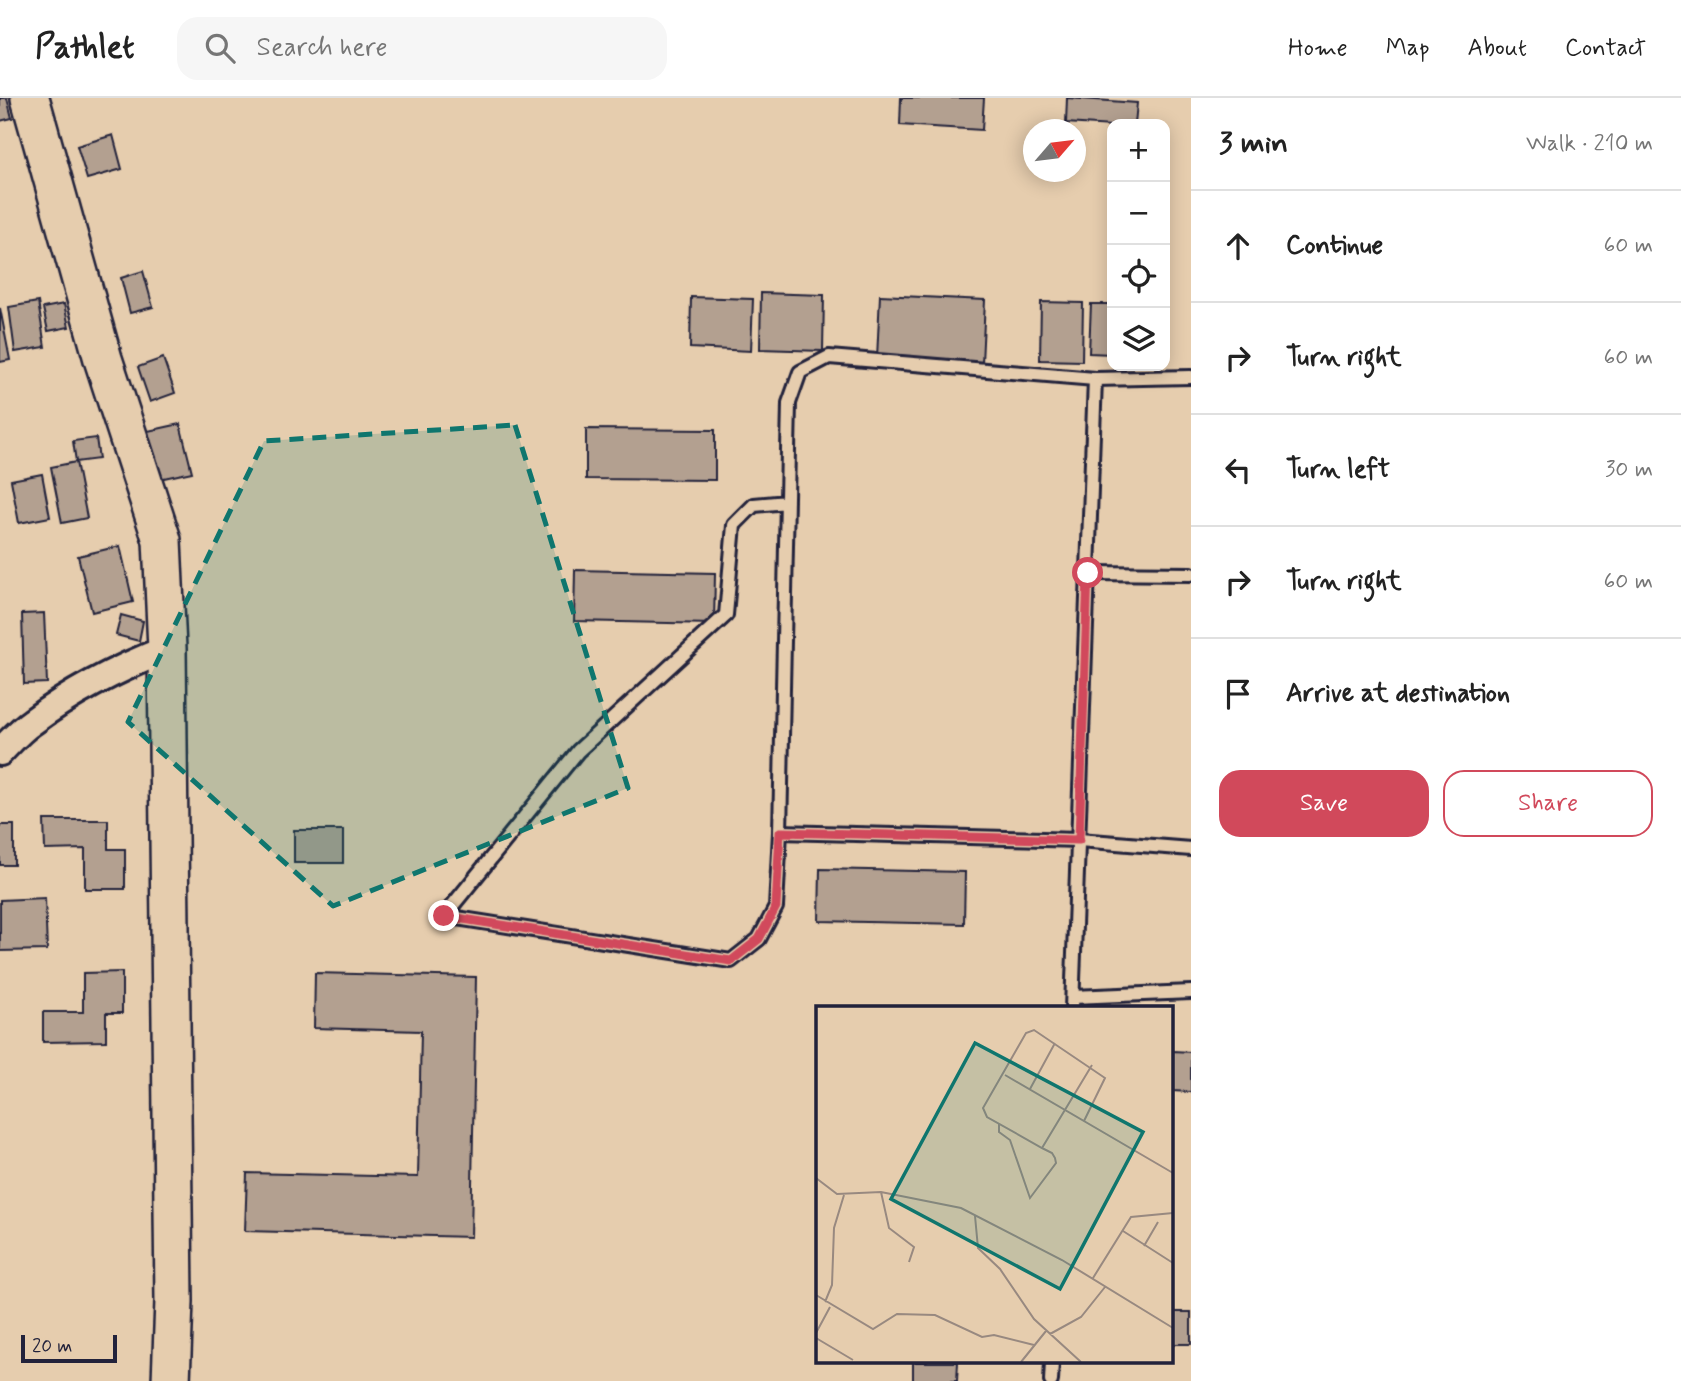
<!DOCTYPE html>
<html lang="en">
<head>
<meta charset="utf-8">
<style>
  body { margin:0; font-family:Mynerve,sans-serif; background:#f6f6f6; color:#222 }
  .controls { position:absolute; right:21px; top:21px; display:grid; overflow:hidden; border-radius:14px; box-shadow:0 4px 18px #0003 }
  .controls button { width:63px; height:63px; display:grid; place-items:center; padding:0; border:0; border-bottom:2px solid #e0e0e0; background:#fff; color:#222; font:35px sans-serif }
  .compass { position:absolute; left:1023px; top:21px; width:63px; height:63px; border-radius:50%; background:#fff; box-shadow:0 4px 18px #0003; rotate:62deg }
  .scale { position:absolute; left:21px; bottom:18px; width:96px; box-sizing:border-box; padding-left:7px; border:4px solid #22223b; border-top:0; font-size:19px; line-height:24px; white-space:nowrap; color:#22223b; -webkit-text-stroke:5px #e6cdae; paint-order:stroke }
  .stop { position:absolute; width:21px; height:21px; margin:-16px; border:5px solid #d1495b; border-radius:50%; background:#fff }
  .stop.end { background:#d1495b; border-color:#fff; box-shadow:0 2px 7px #0008 }
  .list { margin:0; padding:0; list-style:none }
  h2 { display:flex; justify-content:space-between; align-items:center; height:91px; margin:0; padding:0 28px; font-size:30px }
  h2 small { font-size:23px; font-weight:400; color:#767676 }
  .list li { display:grid; grid-template-columns:46px 1fr auto; gap:21px; align-items:center; box-sizing:border-box; height:112px; padding:0 28px; border-top:2px solid #e0e0e0 }
  .list b { display:block; font-size:26px; white-space:nowrap }
  .list em { font-size:23px; font-style:normal; color:#767676 }
  .actions { display:flex; gap:14px; padding:21px 28px }
  .actions a { flex:1; padding:16px 0; border:2px solid #d1495b; border-radius:21px; text-align:center; font-size:24px; color:#d1495b }
  .actions .main { background:#d1495b; color:#fff }
  .icon { flex:none; width:38px; height:38px; fill:none; stroke:currentColor; stroke-width:2; stroke-linecap:round; stroke-linejoin:round }
  .map { position:relative; flex:none; width:1191px; height:1283px; overflow:hidden }
  header { display:flex; align-items:center; gap:42px; box-sizing:border-box; height:98px; padding:0 35px; background:#fff; border-bottom:2px solid #e0e0e0 }
  header strong { font-size:33px }
  nav { display:flex; gap:38px; margin-inline-start:auto; font-size:24px }
  .search { width:490px; height:63px; background:#f6f6f6; display:flex; align-items:center; gap:18px; box-sizing:border-box; padding:0 24px; border-radius:21px; color:#767676; font-size:26px }
  main { display:flex }
  aside { flex:1; background:#fff }
  .map>svg:first-child { display:block }
  .building { fill:#b3a090; stroke:#22223b; stroke-width:2 }
  .lines { fill:none; stroke-linecap:round; stroke-linejoin:round }
  .lane-casing { stroke:#22223b; stroke-width:18 }
  .street-casing { stroke:#22223b; stroke-width:32 }
  .secondary-casing { stroke:#22223b; stroke-width:42 }
  .lane { stroke:#e6cdae; stroke-width:12 }
  .street { stroke:#e6cdae; stroke-width:26 }
  .secondary { stroke:#e6cdae; stroke-width:37 }
  .route { stroke:#d1495b; stroke-width:9 }
  .marked { fill:#0f766e; fill-opacity:0.2; stroke:#0f766e; stroke-width:5; stroke-dasharray:14 9; stroke-linejoin:round }
  .inset-road { fill:none; stroke:#988980; stroke-width:2 }
  .view { fill:#0f766e; fill-opacity:0.15; stroke:#0f766e; stroke-width:3.5 }
  .inset-edge { fill:none; stroke:#22223b; stroke-width:3.5 }
</style>
</head>
<body>
<header>
<strong>Pathlet</strong>
<div class="search"><svg class="icon" aria-label="search" viewBox="0 0 24 24"><circle cx="10" cy="10" r="6"/><path d="M15 15l6 6"/></svg>Search here</div>
<nav><a>Home</a><a>Map</a><a>About</a><a>Contact</a></nav>
</header>
<main>
<div class="map">
<svg width="1191" height="1283" viewBox="0 0 1191 1283">
  <rect width="100%" height="100%" fill="#e6cdae"/>
  <filter id="ink" filterUnits="userSpaceOnUse"><feTurbulence type="fractalNoise" baseFrequency=".0143" numOctaves="2"/><feDisplacementMap in="SourceGraphic" scale="14" xChannelSelector="R" yChannelSelector="G"/><feConvolveMatrix kernelMatrix="1 2 1 2 8 2 1 2 1" color-interpolation-filters="sRGB"/></filter>
  <g filter="url(#ink)">
    <g class="building">
      <polygon points="0,0 7,0 12,20 0,23"/>
      <polygon points="901,0 984,0 982,32 900,27"/>
      <polygon points="1067,0 1137,5 1135,26 1112,26 1112,28 1066,25"/>
      <polygon points="113,37 122,71 87,81 77,48"/>
      <polygon points="143,173 153,209 130,215 121,180"/>
      <polygon points="761,195 824,197 823,253 760,251"/>
      <polygon points="880,197 985,202 982,265 877,260"/>
      <polygon points="691,199 753,201 751,253 690,250"/>
      <polygon points="38,204 45,249 15,254 9,209"/>
      <polygon points="1041,204 1083,205 1082,263 1040,262"/>
      <polygon points="64,206 69,229 48,233 43,210"/>
      <polygon points="1091,206 1112,206 1112,256 1089,255"/>
      <polygon points="0,210 10,262 0,264"/>
      <polygon points="163,260 175,295 150,304 138,269"/>
      <polygon points="180,326 192,374 159,381 148,333"/>
      <polygon points="586,331 715,332 715,382 586,381"/>
      <polygon points="96,340 99,361 76,364 73,343"/>
      <polygon points="76,364 87,420 62,425 51,369"/>
      <polygon points="42,376 50,419 19,425 11,382"/>
      <polygon points="120,448 133,504 92,514 78,458"/>
      <polygon points="575,472 715,475 714,526 574,523"/>
      <polygon points="44,515 47,585 24,586 22,516"/>
      <polygon points="121,517 143,523 139,543 116,537"/>
      <polygon points="44,722 108,722 108,751 125,751 125,791 85,791 85,751 45,752"/>
      <rect x="0" y="727" width="14" height="40"/>
      <rect x="294" y="732" width="49" height="33"/>
      <polygon points="820,771 965,774 964,826 819,823"/>
      <polygon points="45,800 47,852 0,853 0,802"/>
      <polygon points="122,874 122,915 106,915 106,943 43,944 43,914 83,914 83,875"/>
      <polygon points="315,875 476,879 471,1139 245,1133 247,1075 418,1079 421,933 314,930"/>
      <polygon points="1172,953 1191,954 1191,994 1172,993"/>
      <rect x="1172" y="1214" width="19" height="32"/>
      <polygon points="913,1264 958,1264 957,1283 913,1283"/>
    </g>
    <g class="lines">
      <defs>
        <g id="lane">
          <polyline points="787,404 754,407 734,427 726,517 578,653 444,818 731,863 759,841 776,809 780,734 789,305 800,274 829,259 1095,281 1191,279"/>
          <polyline points="1088,475 1191,476"/>
          <polyline points="780,734 1079,742 1191,751"/>
          <polyline points="1073,899 1191,894"/>
          <polyline points="1072,910 1095,281"/>
          <polyline points="1051,1283 1052,1264"/>
        </g>
        <path id="street" d="M0,654C10,644 20,632 32,624C73,593 119,570 167,551"/>
        <polyline id="secondary" points="30,0 103,261 162,442 167,551 174,1203 171,1283"/>
      </defs>
      <use href="#lane" class="lane-casing"/>
      <use href="#street" class="street-casing"/>
      <use href="#secondary" class="secondary-casing"/>
      <use href="#lane" class="lane"/>
      <use href="#street" class="street"/>
      <use href="#secondary" class="secondary"/>
    </g>
  </g>
  <g class="lines" filter="url(#ink)">
    <polyline class="route" points="444,818 731,863 759,841 776,809 780,734 1079,742 1088,475"/>
  </g>
  <path class="marked" d="M515,327L628,690L333,808L128,624L264,343Z"/>
  <g transform="translate(816 908)">
    <rect width="357" height="357" fill="#e6cdae"/>
    <path class="inset-road" d="M189,69L357,167M214,83L239,37M183,118V126L194,134L214,192L240,157L239,152L236,147L226,142L171,111L167,102L210,27L218,24L289,72L268,115M226,142L276,59M0,172L21,188L65,186L145,202L246,254L357,322M65,186L73,222L98,241L93,256M159,210L162,242L184,263L218,313L265,356M307,225L357,257M328,240L342,216M277,272L315,211L357,207M0,289L57,323L81,308L119,309L166,331L178,329L218,339M9,296L16,279L18,222L28,189M0,327L14,301M234,328L265,311L289,281M0,332L37,354M205,356L230,325"/>
    <path class="view" d="M159,37L327,126L244,283L75,193Z"/>
    <rect width="357" height="357" class="inset-edge"/>
  </g>
</svg>
<div class="controls">
<button>+</button>
<button>−</button>
<button><svg class="icon" aria-label="locate" viewBox="0 0 24 24"><circle cx="12" cy="12" r="6"/><path d="M12 2v4M12 18v4M2 12h4M18 12h4"/></svg></button>
<button><svg class="icon" aria-label="layers" viewBox="0 0 24 24"><path d="M12 4l9 5-9 5-9-5zM3 14l9 5 9-5"/></svg></button>
</div>
<svg class="compass" viewBox="-18 -18 36 36"><path d="M0-13l5 13h-10z" fill="#e53935"/><path d="M0 13l5-13h-10z" fill="#767676"/></svg>
<div class="scale">20 m</div>
<div class="stop" style="left:1088px;top:475px"></div>
<div class="stop end" style="left:444px;top:818px"></div>
</div>
<aside>
<h2>3 min<small>Walk · 210 m</small></h2>
<ul class="list">
<li><svg class="icon" aria-label="ahead" viewBox="0 0 24 24"><path d="M12 20V5M6 11l6-6 6 6"/></svg><div><b>Continue</b></div><em>60 m</em></li>
<li><svg class="icon" aria-label="right" viewBox="0 0 24 24"><path d="M7 20v-9h11M14 6l5 5-5 5"/></svg><div><b>Turn right</b></div><em>60 m</em></li>
<li><svg class="icon" aria-label="left" viewBox="0 0 24 24"><path d="M17 20v-9H6M10 6l-5 5 5 5"/></svg><div><b>Turn left</b></div><em>30 m</em></li>
<li><svg class="icon" aria-label="right" viewBox="0 0 24 24"><path d="M7 20v-9h11M14 6l5 5-5 5"/></svg><div><b>Turn right</b></div><em>60 m</em></li>
<li><svg class="icon" aria-label="arrive" viewBox="0 0 24 24"><path d="M6 21V4h12l-3 4 3 4H6"/></svg><div><b>Arrive at destination</b></div></li>
</ul>
<div class="actions"><a class="main">Save</a><a>Share</a></div>
</aside>
</main>
</body>
</html>
